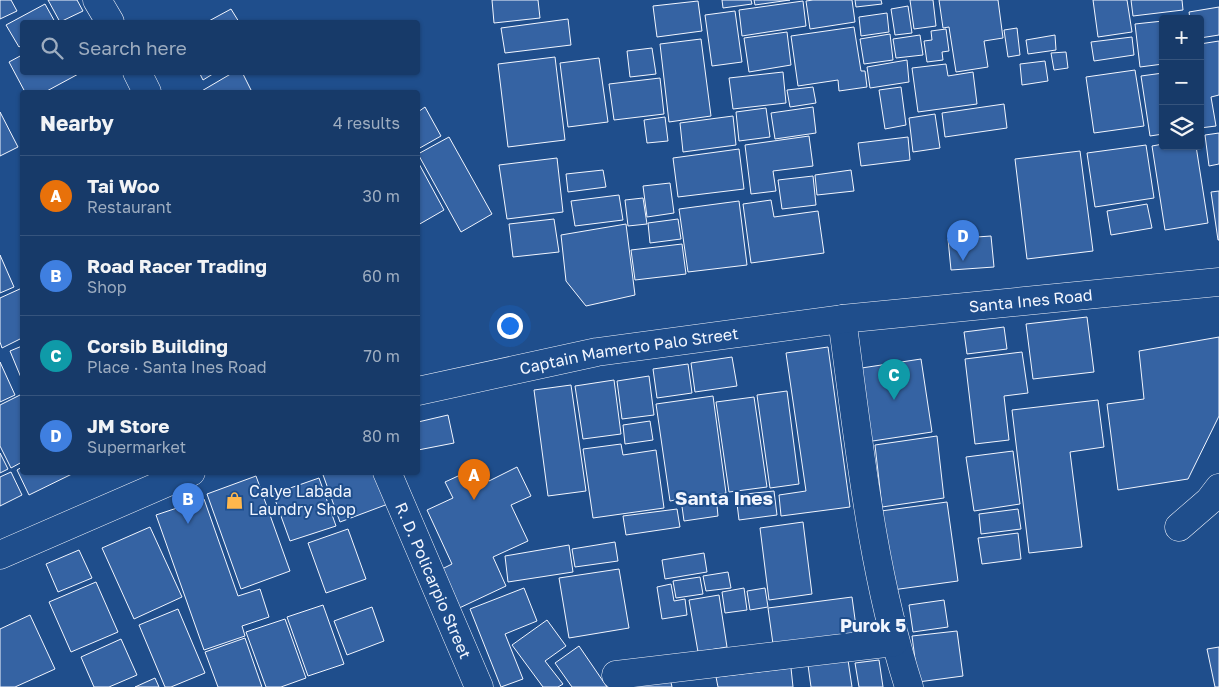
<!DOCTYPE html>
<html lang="en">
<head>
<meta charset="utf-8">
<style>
  body { margin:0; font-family:"Golos Text",sans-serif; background:#244571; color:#f1f3f6 }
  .controls { position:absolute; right:15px; top:15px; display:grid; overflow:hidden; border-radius:5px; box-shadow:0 1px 4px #0004 }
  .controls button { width:45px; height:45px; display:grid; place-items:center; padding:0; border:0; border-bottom:1px solid #36547d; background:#173a69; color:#f1f3f6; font:25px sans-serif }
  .you { position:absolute; left:509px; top:325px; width:18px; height:18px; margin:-12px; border:4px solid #fff; border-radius:50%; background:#1a73e8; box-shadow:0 0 0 8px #1a73e833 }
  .badge { display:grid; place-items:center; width:32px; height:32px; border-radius:50%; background:#ffb74d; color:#fff; font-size:16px; font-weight:700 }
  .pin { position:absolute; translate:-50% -41px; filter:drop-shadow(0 1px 2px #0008) }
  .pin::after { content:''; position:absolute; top:26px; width:18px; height:15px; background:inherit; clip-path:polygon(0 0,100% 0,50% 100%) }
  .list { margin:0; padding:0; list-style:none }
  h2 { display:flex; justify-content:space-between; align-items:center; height:65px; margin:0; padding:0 20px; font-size:21px }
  h2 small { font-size:16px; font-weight:400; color:#9eadc0 }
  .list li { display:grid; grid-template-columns:32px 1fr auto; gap:15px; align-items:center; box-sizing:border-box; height:80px; padding:0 20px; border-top:1px solid #36547d }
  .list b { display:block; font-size:19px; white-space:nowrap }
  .list p { margin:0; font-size:16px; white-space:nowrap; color:#9eadc0 }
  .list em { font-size:16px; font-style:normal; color:#9eadc0 }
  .icon { flex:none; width:28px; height:28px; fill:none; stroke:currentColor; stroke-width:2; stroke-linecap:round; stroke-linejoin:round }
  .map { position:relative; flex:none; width:1219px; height:687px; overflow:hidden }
  .search { position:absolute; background:#173a69; box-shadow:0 1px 4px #0004; left:20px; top:20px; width:400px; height:55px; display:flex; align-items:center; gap:12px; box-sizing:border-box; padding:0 18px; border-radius:5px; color:#9eadc0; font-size:19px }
  .panel { position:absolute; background:#173a69; box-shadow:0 1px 4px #0004; left:20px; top:90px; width:400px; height:385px; border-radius:5px }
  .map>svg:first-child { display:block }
  .building { fill:#3563a3; stroke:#f2f6ff }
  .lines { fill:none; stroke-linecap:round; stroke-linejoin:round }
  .minor-casing { stroke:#f2f6ff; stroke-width:29 }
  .major-casing { stroke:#f2f6ff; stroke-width:29 }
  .minor { stroke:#1f4e8c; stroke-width:28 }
  .major { stroke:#1f4e8c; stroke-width:28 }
  .labels { text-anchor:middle; stroke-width:4; stroke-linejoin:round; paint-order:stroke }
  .street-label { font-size:16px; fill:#f2f6ff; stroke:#1f4e8c }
  .poi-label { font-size:16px; fill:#f2f6ff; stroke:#1f4e8c; text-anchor:start }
  .neighbourhood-label { font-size:18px; font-weight:bold; fill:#f2f6ff; stroke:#1f4e8c }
  .quarter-label { font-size:19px; font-weight:bold; fill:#f2f6ff; stroke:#1f4e8c }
</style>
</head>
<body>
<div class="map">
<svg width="1219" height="687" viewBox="0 0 1219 687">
  <rect width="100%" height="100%" fill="#1f4e8c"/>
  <g class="building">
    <polygon points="0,0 11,0 17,11 0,19"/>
    <polygon points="48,0 77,0 83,11 60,22"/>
    <polygon points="492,0 538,0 540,18 494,23"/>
    <polygon points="722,0 751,0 752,4 723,8"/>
    <polygon points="754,0 790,0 755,5"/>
    <polygon points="813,0 852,0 855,22 810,29 806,1"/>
    <polygon points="855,0 881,0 882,4 856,7"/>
    <polygon points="910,0 933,0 936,26 914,29"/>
    <polygon points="939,0 998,0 1003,38 984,41 988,67 956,72 949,27 943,28"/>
    <polygon points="1093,0 1127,0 1132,32 1098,37"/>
    <polygon points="1131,0 1182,0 1183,10 1133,16"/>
    <polygon points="698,1 702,31 657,37 653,6"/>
    <polygon points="803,1 806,26 742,36 739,10"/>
    <polygon points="45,4 55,22 22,22 22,45 19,47 6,25"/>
    <polygon points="908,6 912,33 895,35 891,9"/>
    <polygon points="1219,7 1219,35 1200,38 1200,19 1190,19 1189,12"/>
    <polygon points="231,9 239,22 207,22"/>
    <polygon points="735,11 742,62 712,66 705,15"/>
    <polygon points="887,13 889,32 861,36 859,17"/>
    <polygon points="568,19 571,45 505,53 501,28"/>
    <polygon points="1163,21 1163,64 1140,67 1135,24"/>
    <polygon points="854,27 861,71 865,71 867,87 839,91 838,80 798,86 791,36"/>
    <polygon points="1017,28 1020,55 1008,57 1004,30"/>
    <polygon points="946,29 949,51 942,52 943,60 927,62 924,41 932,40 931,31"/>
    <polygon points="787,32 791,65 749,72 744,38"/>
    <polygon points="890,34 893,60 864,64 860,39"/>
    <polygon points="920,35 923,55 896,58 893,39"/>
    <polygon points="1055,35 1056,50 1028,54 1026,40"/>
    <polygon points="1132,37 1134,55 1094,61 1091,42"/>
    <polygon points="701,39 711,116 669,122 660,44"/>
    <polygon points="1219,41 1219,95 1211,97 1216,126 1200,128 1200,44"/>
    <polygon points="652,48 656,74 630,77 627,51"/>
    <polygon points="1066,52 1068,68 1054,70 1051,53"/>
    <polygon points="22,55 22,72 82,72 45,92 25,92 9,62"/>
    <polygon points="555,57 565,140 508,147 498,64"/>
    <polygon points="599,58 608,122 568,127 560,63"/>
    <polygon points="907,60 909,82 870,88 867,67"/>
    <polygon points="1045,61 1048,81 1022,85 1020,64"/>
    <polygon points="946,64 948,76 973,72 977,104 918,112 912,68"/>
    <polygon points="1135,70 1144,126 1094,133 1086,77"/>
    <polygon points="199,72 216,72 203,80"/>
    <polygon points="234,72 242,72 252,92 200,92"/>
    <polygon points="783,72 786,103 733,109 729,78"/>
    <polygon points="1163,73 1163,134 1150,136 1141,76"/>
    <polygon points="660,78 664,114 614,120 609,84"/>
    <polygon points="813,87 816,103 790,107 787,90"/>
    <polygon points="901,87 906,125 885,129 879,90"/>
    <polygon points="1004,104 1007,128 945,137 942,113"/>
    <polygon points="425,107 441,136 418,149 418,112"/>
    <polygon points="813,107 816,133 775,139 771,113"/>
    <polygon points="766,108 770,137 739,141 736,112"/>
    <polygon points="0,112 18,147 0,156"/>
    <polygon points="935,114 940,148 913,152 909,118"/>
    <polygon points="733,116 736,145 683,152 680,123"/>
    <polygon points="665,117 668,141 647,143 644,120"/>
    <polygon points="1219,133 1219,164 1209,166 1205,135"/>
    <polygon points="809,136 813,166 773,171 776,191 751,194 745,145"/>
    <polygon points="449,137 492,214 461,232 418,154"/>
    <polygon points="908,137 910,160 861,166 858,143"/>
    <polygon points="1163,144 1163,146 1196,146 1208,223 1165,230 1152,146"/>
    <polygon points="1146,145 1154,198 1095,207 1087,153"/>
    <polygon points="739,149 744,189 678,197 673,158"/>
    <polygon points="1080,151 1093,251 1027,259 1015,159"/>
    <polygon points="557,158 563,212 507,219 499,165"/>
    <polygon points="418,162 444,210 418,225"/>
    <polygon points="603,170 606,187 568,192 566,174"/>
    <polygon points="851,170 854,191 817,195 815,175"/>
    <polygon points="813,176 816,205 782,209 778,180"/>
    <polygon points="670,183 674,213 647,217 643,186"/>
    <polygon points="1219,191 1219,240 1218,240 1211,192"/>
    <polygon points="619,195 623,220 575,226 571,201"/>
    <polygon points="643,198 647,224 628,226 625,200"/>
    <polygon points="771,200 774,217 818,211 824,253 751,263 743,204"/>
    <polygon points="739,201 747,265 688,272 679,209"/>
    <polygon points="1147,204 1152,228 1111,235 1107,211"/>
    <polygon points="554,219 559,252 513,257 509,224"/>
    <polygon points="678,219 681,239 650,243 648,223"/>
    <polygon points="626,224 635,295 586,306 566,281 561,235"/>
    <polygon points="991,236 994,267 951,270 948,239"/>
    <polygon points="682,244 686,274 635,280 631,250"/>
    <polygon points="0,255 14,287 0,293"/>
    <polygon points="22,288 22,338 2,348 0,342 0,298"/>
    <polygon points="1087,317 1094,372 1033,379 1026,324"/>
    <polygon points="1004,327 1007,349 967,354 964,332"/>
    <polygon points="1219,337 1219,416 1188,479 1118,490 1107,404 1144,399 1139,351"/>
    <polygon points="22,346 22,380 10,351"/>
    <polygon points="828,347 850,507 781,516 779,495 806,491 786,353"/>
    <polygon points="1022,352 1028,393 1004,396 1009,440 975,444 965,359"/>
    <polygon points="732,357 737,386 695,392 691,363"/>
    <polygon points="921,359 932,432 866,442 855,369"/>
    <polygon points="0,362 15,395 0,402"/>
    <polygon points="688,364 692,393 657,398 653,369"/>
    <polygon points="649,376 654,415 622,419 617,381"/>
    <polygon points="614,380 621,434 583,439 575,386"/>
    <polygon points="571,385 586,491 548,496 534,390"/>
    <polygon points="787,391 799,484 770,488 757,395"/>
    <polygon points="22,394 22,462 11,468 0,446 0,405"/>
    <polygon points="713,396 726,493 716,495 718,516 684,521 681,499 670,501 656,404"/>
    <polygon points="754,397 767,487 729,492 716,402"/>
    <polygon points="1098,400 1104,447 1070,452 1082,547 1029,553 1012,410"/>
    <polygon points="448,415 454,443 418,450 418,422"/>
    <polygon points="650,421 653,440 625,444 623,425"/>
    <polygon points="937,436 944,498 882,507 875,445"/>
    <polygon points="621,444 623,455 656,450 664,508 593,518 583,449"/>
    <polygon points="1013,451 1020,504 974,511 966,457"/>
    <polygon points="0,453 8,469 0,473"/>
    <polygon points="482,465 489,481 517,467 531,496 511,505 528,541 493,557 506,586 455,610 436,572 452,564 427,510 453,498 445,482"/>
    <polygon points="22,467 22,472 76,472 29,495 17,470"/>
    <polygon points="11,472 22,495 0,506 0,477"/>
    <polygon points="322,472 377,472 388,504 340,522"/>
    <polygon points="256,476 290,571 241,589 207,494"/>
    <polygon points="319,478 336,526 290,541 273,494"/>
    <polygon points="774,491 777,515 739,520 736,495"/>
    <polygon points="204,499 238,596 260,589 269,617 242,626 245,636 204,650 156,515"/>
    <polygon points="947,502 958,581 892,590 881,511"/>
    <polygon points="677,509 680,527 626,535 623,516"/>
    <polygon points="1018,509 1021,529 981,534 979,514"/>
    <polygon points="803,522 812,594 769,600 760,528"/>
    <polygon points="150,527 182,597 134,619 102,548"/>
    <polygon points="348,529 366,579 326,593 308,543"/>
    <polygon points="1018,533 1021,559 982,564 978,538"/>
    <polygon points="615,542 618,561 575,567 572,549"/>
    <polygon points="569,545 573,572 508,582 505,556"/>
    <polygon points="79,550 92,578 58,592 46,564"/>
    <polygon points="704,553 707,572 665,579 662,560"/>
    <polygon points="619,569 629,628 569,638 559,578"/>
    <polygon points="728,572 731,588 706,591 703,576"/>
    <polygon points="700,577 703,594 676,598 673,581"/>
    <polygon points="96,582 118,632 71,652 49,602"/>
    <polygon points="671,584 674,601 685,599 687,615 662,619 657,587"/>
    <polygon points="524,588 537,621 505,634 523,679 501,687 470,609"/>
    <polygon points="744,588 747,610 725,613 722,592"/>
    <polygon points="765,588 768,607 750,610 747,591"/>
    <polygon points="719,595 727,647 698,652 689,600"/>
    <polygon points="852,597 857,634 773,644 768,608"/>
    <polygon points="944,600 948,627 913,632 909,605"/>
    <polygon points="323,605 344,664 308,676 287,617"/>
    <polygon points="372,607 384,641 347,655 334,621"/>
    <polygon points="178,609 205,673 171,687 165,687 139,625"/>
    <polygon points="30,615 55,669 15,687 0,687 0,629"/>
    <polygon points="285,619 306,678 281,687 266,687 246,632"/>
    <polygon points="547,620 566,646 545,661 563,684 558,687 543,687 512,645"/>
    <polygon points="957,631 963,676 918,682 912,636"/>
    <polygon points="245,638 262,687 218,687 205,652"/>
    <polygon points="121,639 137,675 109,687 94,687 81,657"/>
    <polygon points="579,646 607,687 572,687 555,663"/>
    <polygon points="1219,647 1219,687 1215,687 1207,649"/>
    <polygon points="848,660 852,687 811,687 808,665"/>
    <polygon points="879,660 883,687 859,687 855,663"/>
    <polygon points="791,668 793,687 718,687 716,677"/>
    <polygon points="155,678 159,687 135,687"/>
    <polygon points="670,678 672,687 632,687 632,685"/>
  </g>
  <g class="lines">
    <defs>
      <g id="minor">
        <polyline points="97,0 110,22"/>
        <polyline points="137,72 147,92"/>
        <path d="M842,319C859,442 871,568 909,687"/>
        <path id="s1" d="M387,472L479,687"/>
        <polyline points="1179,527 1209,501 1219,488"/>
        <polyline points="616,675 894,642"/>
      </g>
      <g id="major">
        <path id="s2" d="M418,391L597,352L842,319L1219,282"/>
        <polyline points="0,555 191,472"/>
      </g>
    </defs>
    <use href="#minor" class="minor-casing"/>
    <use href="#major" class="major-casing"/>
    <use href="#minor" class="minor"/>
    <use href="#major" class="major"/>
  </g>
  <defs>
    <symbol id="shop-bare" viewBox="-9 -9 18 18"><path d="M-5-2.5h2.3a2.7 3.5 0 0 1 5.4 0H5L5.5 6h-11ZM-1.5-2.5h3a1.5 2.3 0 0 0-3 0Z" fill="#ffb74d" stroke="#1f4e8c" stroke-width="2.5" paint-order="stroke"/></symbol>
  </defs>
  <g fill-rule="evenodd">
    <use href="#shop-bare" x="222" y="488" width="25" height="25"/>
  </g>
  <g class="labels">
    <g class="street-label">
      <text dy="6" stroke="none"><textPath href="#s2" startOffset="620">Santa Ines Road</textPath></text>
      <text dy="6" stroke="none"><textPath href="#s2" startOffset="215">Captain Mamerto Palo Street</textPath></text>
      <text dy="6" stroke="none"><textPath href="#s1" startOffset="118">R. D. Policarpio Street</textPath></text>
    </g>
    <g class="poi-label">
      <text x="249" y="497">Calye Labada<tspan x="249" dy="18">Laundry Shop</tspan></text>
    </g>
    <g class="neighbourhood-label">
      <text x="873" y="632">Purok 5</text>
    </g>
    <g class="quarter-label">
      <text x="724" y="505">Santa Ines</text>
    </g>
  </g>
</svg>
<div class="controls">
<button>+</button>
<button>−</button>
<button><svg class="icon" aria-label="layers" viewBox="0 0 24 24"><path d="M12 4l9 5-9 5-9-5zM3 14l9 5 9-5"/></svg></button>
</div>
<div class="you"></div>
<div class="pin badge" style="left:474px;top:500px;background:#e8710a">A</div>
<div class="pin badge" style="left:188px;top:524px;background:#3f7fe0">B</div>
<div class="pin badge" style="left:894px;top:400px;background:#0f9aa8">C</div>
<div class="pin badge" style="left:963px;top:261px;background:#3f7fe0">D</div>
<div class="search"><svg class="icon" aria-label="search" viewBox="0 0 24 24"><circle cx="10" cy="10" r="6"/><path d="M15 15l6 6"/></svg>Search here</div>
<section class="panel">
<h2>Nearby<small>4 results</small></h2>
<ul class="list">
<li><span class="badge" style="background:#e8710a">A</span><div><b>Tai Woo</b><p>Restaurant</p></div><em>30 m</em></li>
<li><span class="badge" style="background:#3f7fe0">B</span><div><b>Road Racer Trading</b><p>Shop</p></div><em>60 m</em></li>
<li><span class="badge" style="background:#0f9aa8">C</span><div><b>Corsib Building</b><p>Place · Santa Ines Road</p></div><em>70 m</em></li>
<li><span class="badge" style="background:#3f7fe0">D</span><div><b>JM Store</b><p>Supermarket</p></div><em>80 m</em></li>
</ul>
</section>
</div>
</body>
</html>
